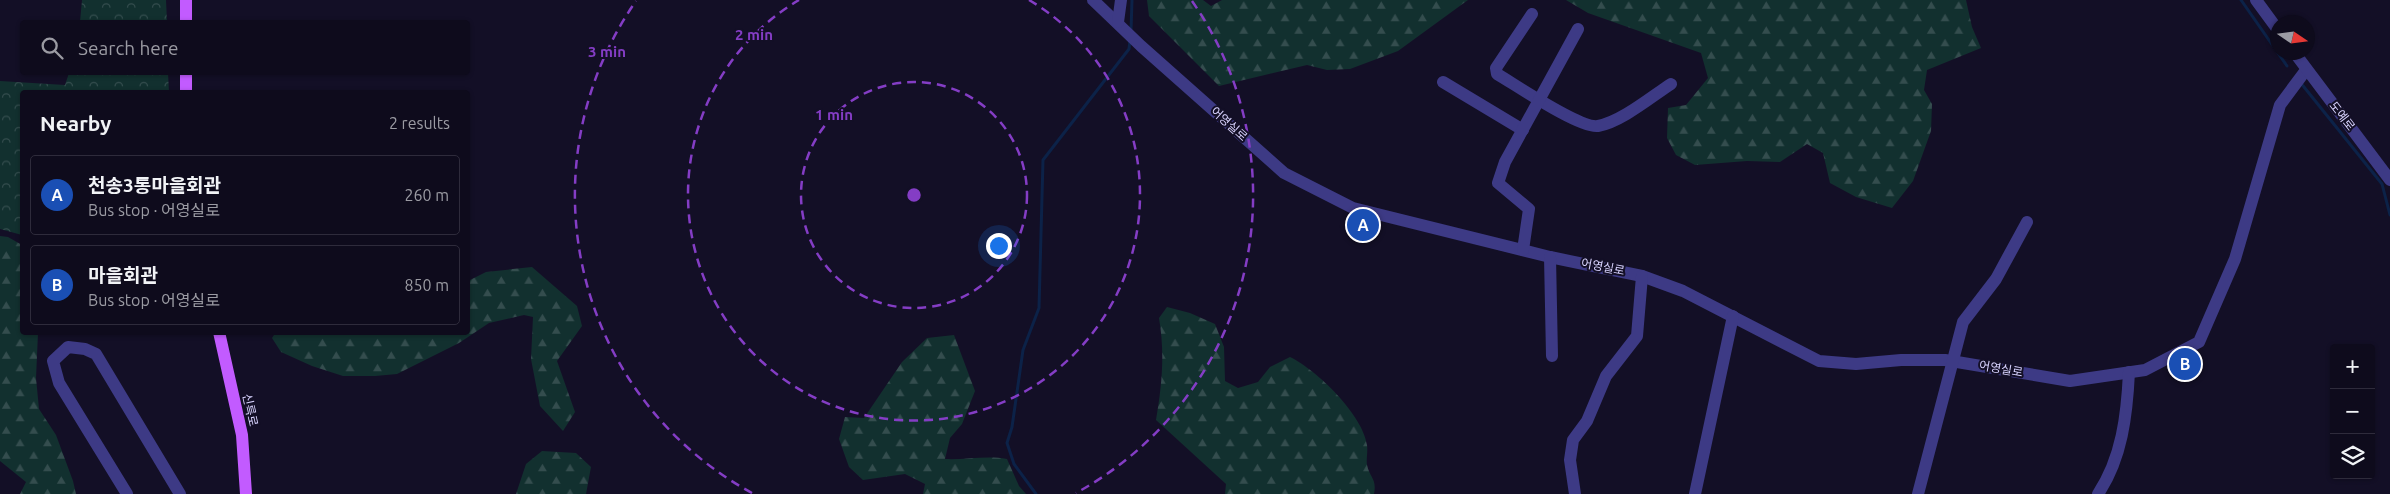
<!DOCTYPE html>
<html lang="en">
<head>
<meta charset="utf-8">
<style>
  body { margin:0; font-family:Ubuntu,"Noto Sans KR",sans-serif; background:#171425; color:#f1f3f6 }
  .controls { position:absolute; right:15px; bottom:15px; display:grid; overflow:hidden; border-radius:5px; box-shadow:0 1px 4px #0004 }
  .controls button { width:45px; height:45px; display:grid; place-items:center; padding:0; border:0; border-bottom:1px solid #2e2b3b; background:#0e0b1c; color:#f1f3f6; font:25px sans-serif }
  .compass { position:absolute; left:2270px; top:15px; width:45px; height:45px; border-radius:50%; background:#0e0b1c; box-shadow:0 1px 4px #0004; rotate:103deg }
  .you { position:absolute; left:998px; top:245px; width:18px; height:18px; margin:-12px; border:4px solid #fff; border-radius:50%; background:#1a73e8; box-shadow:0 0 0 8px #1a73e833 }
  .badge { display:grid; place-items:center; width:32px; height:32px; border-radius:50%; background:#00e5ff; color:#fff; font-size:16px; font-weight:700 }
  .pin { position:absolute; translate:-50% -50%; border:2px solid #fff; box-shadow:0 1px 5px #0006 }
  .list { margin:0; padding:0; list-style:none }
  h2 { display:flex; justify-content:space-between; align-items:center; height:65px; margin:0; padding:0 20px; font-size:21px }
  h2 small { font-size:16px; font-weight:400; color:#9b9ba3 }
  .list li { display:grid; grid-template-columns:32px 1fr auto; gap:15px; align-items:center; box-sizing:border-box; height:80px; margin:0 10px 10px; padding:0 10px; border:1px solid #2e2b3b; border-radius:5px }
  .list b { display:block; font-size:19px; white-space:nowrap }
  .list p { margin:0; font-size:16px; white-space:nowrap; color:#9b9ba3 }
  .list em { font-size:16px; font-style:normal; color:#9b9ba3 }
  .icon { flex:none; width:28px; height:28px; fill:none; stroke:currentColor; stroke-width:2; stroke-linecap:round; stroke-linejoin:round }
  .map { position:relative; flex:none; width:2390px; height:494px; overflow:hidden }
  .search { position:absolute; background:#0e0b1c; box-shadow:0 1px 4px #0004; left:20px; top:20px; width:450px; height:55px; display:flex; align-items:center; gap:12px; box-sizing:border-box; padding:0 18px; border-radius:5px; color:#9b9ba3; font-size:19px }
  .panel { position:absolute; background:#0e0b1c; box-shadow:0 1px 4px #0004; left:20px; top:90px; width:450px; height:245px; border-radius:5px }
  .map>svg:first-child { display:block }
  .forest { fill:url(#forest-firs) }
  .park { fill:url(#park-crowns) }
  .lines { fill:none; stroke-linecap:round; stroke-linejoin:round }
  .stream { stroke:#0c2248; stroke-width:3 }
  .minor { stroke:#3d3a85; stroke-width:12 }
  .major { stroke:#c25bff; stroke-width:12 }
  .ring { fill:none; stroke:#843dc5; stroke-width:2.5; stroke-dasharray:9 6 }
  .labels { text-anchor:middle; stroke-width:4; stroke-linejoin:round; paint-order:stroke }
  .street-label { font-size:12px; fill:#d9d4ff; stroke:#130f26 }
  .centre { fill:#843dc5; stroke:#130f26; stroke-width:2.5 }
  .ring-label { font-size:15px; text-anchor:middle; font-weight:bold; fill:#843dc5; stroke:#130f26; stroke-width:4; stroke-linejoin:round; paint-order:stroke }
</style>
</head>
<body>
<div class="map">
<svg width="2390" height="494" viewBox="0 0 2390 494">
  <defs>
    <pattern id="forest-firs" width="22" height="20" patternUnits="userSpaceOnUse" patternTransform="scale(1.25)"><rect width="22" height="20" fill="#12302f"/><path d="M5 1l3.5 6h-7zM16 11l3.5 6h-7z" fill="#344d4e"/></pattern>
    <pattern id="park-crowns" width="20" height="18" patternUnits="userSpaceOnUse" patternTransform="scale(1.25)"><rect width="20" height="18" fill="#12302f"/><path d="M2 6a3 3 0 1 1 6 0M12 15a3 3 0 1 1 6 0" fill="none" stroke="#344d4e"/></pattern>
  </defs>
  <rect width="100%" height="100%" fill="#130f26"/>
  <g class="forest">
    <polygon points="1147,0 1203,0 1211,6 1222,0 1468,0 1398,51 1350,69 1327,70 1307,65 1219,86 1149,16"/>
    <polygon points="1566,0 1966,0 1972,27 1981,48 1927,70 1924,90 1932,104 1931,131 1913,181 1892,208 1856,197 1830,183 1823,153 1807,144 1780,162 1747,161 1695,165 1676,155 1667,138 1668,108 1686,105 1708,78 1701,53 1588,13"/>
    <polygon points="0,236 8,237 22,245 22,332 38,333 36,378 39,409 56,435 73,481 76,494 20,494 26,482 0,461"/>
    <polygon points="532,267 577,306 582,326 557,361 575,412 563,431 540,406 531,359 533,317 524,315 489,323 459,343 397,374 375,376 343,376 312,366 281,352 272,338 276,332 468,332 468,281 486,272"/>
    <path d="M1167,307L1190,313L1215,324L1224,347L1225,381L1238,388L1258,382L1270,367L1290,357C1317,370 1363,415 1367,445C1368,452 1366,459 1367,465C1370,478 1377,479 1374,494H1225L1226,484L1156,420C1162,385 1165,353 1159,318Z"/>
    <path d="M954,335L975,391L962,424L950,438L945,459C966,460 987,455 1007,459L1019,486L1026,494H923L925,484L905,474L863,480L849,467L839,439L845,417L864,418L902,362L927,338Z"/>
    <polygon points="542,451 576,453 591,467 586,494 516,494 526,464"/>
  </g>
  <g class="park">
    <polygon points="82,0 166,0 167,22 80,22"/>
    <polygon points="69,73 168,73 169,92 22,92 22,235 0,229 0,81 65,85"/>
  </g>
  <g class="lines">
    <g class="stream">
      <polyline points="2241,0 2287,66"/>
      <polyline points="1131,31 1132,0"/>
      <polyline points="2300,82 2382,184 2390,215"/>
      <polyline points="1036,494 1014,464 1007,443 1012,427 1023,350 1039,308 1043,160 1129,49 1130,40"/>
    </g>
    <g class="minor">
      <polyline points="1093,0 1141,46 1284,173 1353,208 1550,257 1642,276 1683,291 1819,361 1856,364 1901,360 1945,360 2070,381 2145,370 2199,342 2235,259 2280,105 2306,70"/>
      <polyline points="2256,0 2278,30"/>
      <path d="M1532,14L1496,68L1497,74C1516,85 1580,129 1598,126C1621,122 1651,97 1671,84"/>
      <polyline points="1118,22 1121,0"/>
      <polyline points="2294,52 2390,180"/>
      <polyline points="1443,82 1523,130"/>
      <polyline points="1523,250 1529,209 1498,183 1505,162 1578,29"/>
      <polyline points="1550,257 1552,356"/>
      <polyline points="127,494 59,383 53,361 68,347 85,349 96,354 180,494"/>
      <polyline points="1575,494 1570,460 1573,440 1587,421 1606,376 1637,336 1642,276"/>
      <polyline points="1695,494 1733,316"/>
      <polyline points="1918,494 1963,322 1996,279 2027,222"/>
      <path d="M2098,494C2122,458 2127,415 2129,372"/>
    </g>
    <g class="major">
      <polyline points="186,0 186,22"/>
      <polyline points="186,72 186,92"/>
      <polyline points="219,332 242,435 246,494"/>
    </g>
  </g>
  <g class="ring">
    <circle cx="914" cy="195" r="113"/>
    <path d="M1029 0A226 226 0 1 1 799 0"/>
    <path d="M752 493A339 339 0 0 1 636 1M1192 1A339 339 0 0 1 1076 493"/>
  </g>
  <g class="labels">
    <g class="street-label">
      <text transform="translate(2342 116) rotate(52)" y="4">도예로</text>
      <text transform="translate(1229 124) rotate(42)" y="4">어영실로</text>
      <text transform="translate(1603 267) rotate(11)" y="4">어영실로</text>
      <text transform="translate(2001 369) rotate(10)" y="4">어영실로</text>
      <text transform="translate(250 410) rotate(77)" y="4">신륵로</text>
    </g>
  </g>
  <circle cx="914" cy="195" r="8" class="centre"/>
  <g class="ring-label">
    <text x="754" y="40">2 min</text>
    <text x="607" y="57">3 min</text>
    <text x="834" y="120">1 min</text>
  </g>
</svg>
<div class="controls">
<button>+</button>
<button>−</button>
<button><svg class="icon" aria-label="layers" viewBox="0 0 24 24"><path d="M12 4l9 5-9 5-9-5zM3 14l9 5 9-5"/></svg></button>
</div>
<svg class="compass" viewBox="-18 -18 36 36"><path d="M0-13l5 13h-10z" fill="#e53935"/><path d="M0 13l5-13h-10z" fill="#9b9ba3"/></svg>
<div class="you"></div>
<div class="pin badge" style="left:1363px;top:225px;background:#1a4fb4">A</div>
<div class="pin badge" style="left:2185px;top:364px;background:#1a4fb4">B</div>
<div class="search"><svg class="icon" aria-label="search" viewBox="0 0 24 24"><circle cx="10" cy="10" r="6"/><path d="M15 15l6 6"/></svg>Search here</div>
<section class="panel">
<h2>Nearby<small>2 results</small></h2>
<ul class="list">
<li><span class="badge" style="background:#1a4fb4">A</span><div><b>천송3통마을회관</b><p>Bus stop · 어영실로</p></div><em>260 m</em></li>
<li><span class="badge" style="background:#1a4fb4">B</span><div><b>마을회관</b><p>Bus stop · 어영실로</p></div><em>850 m</em></li>
</ul>
</section>
</div>
</body>
</html>
